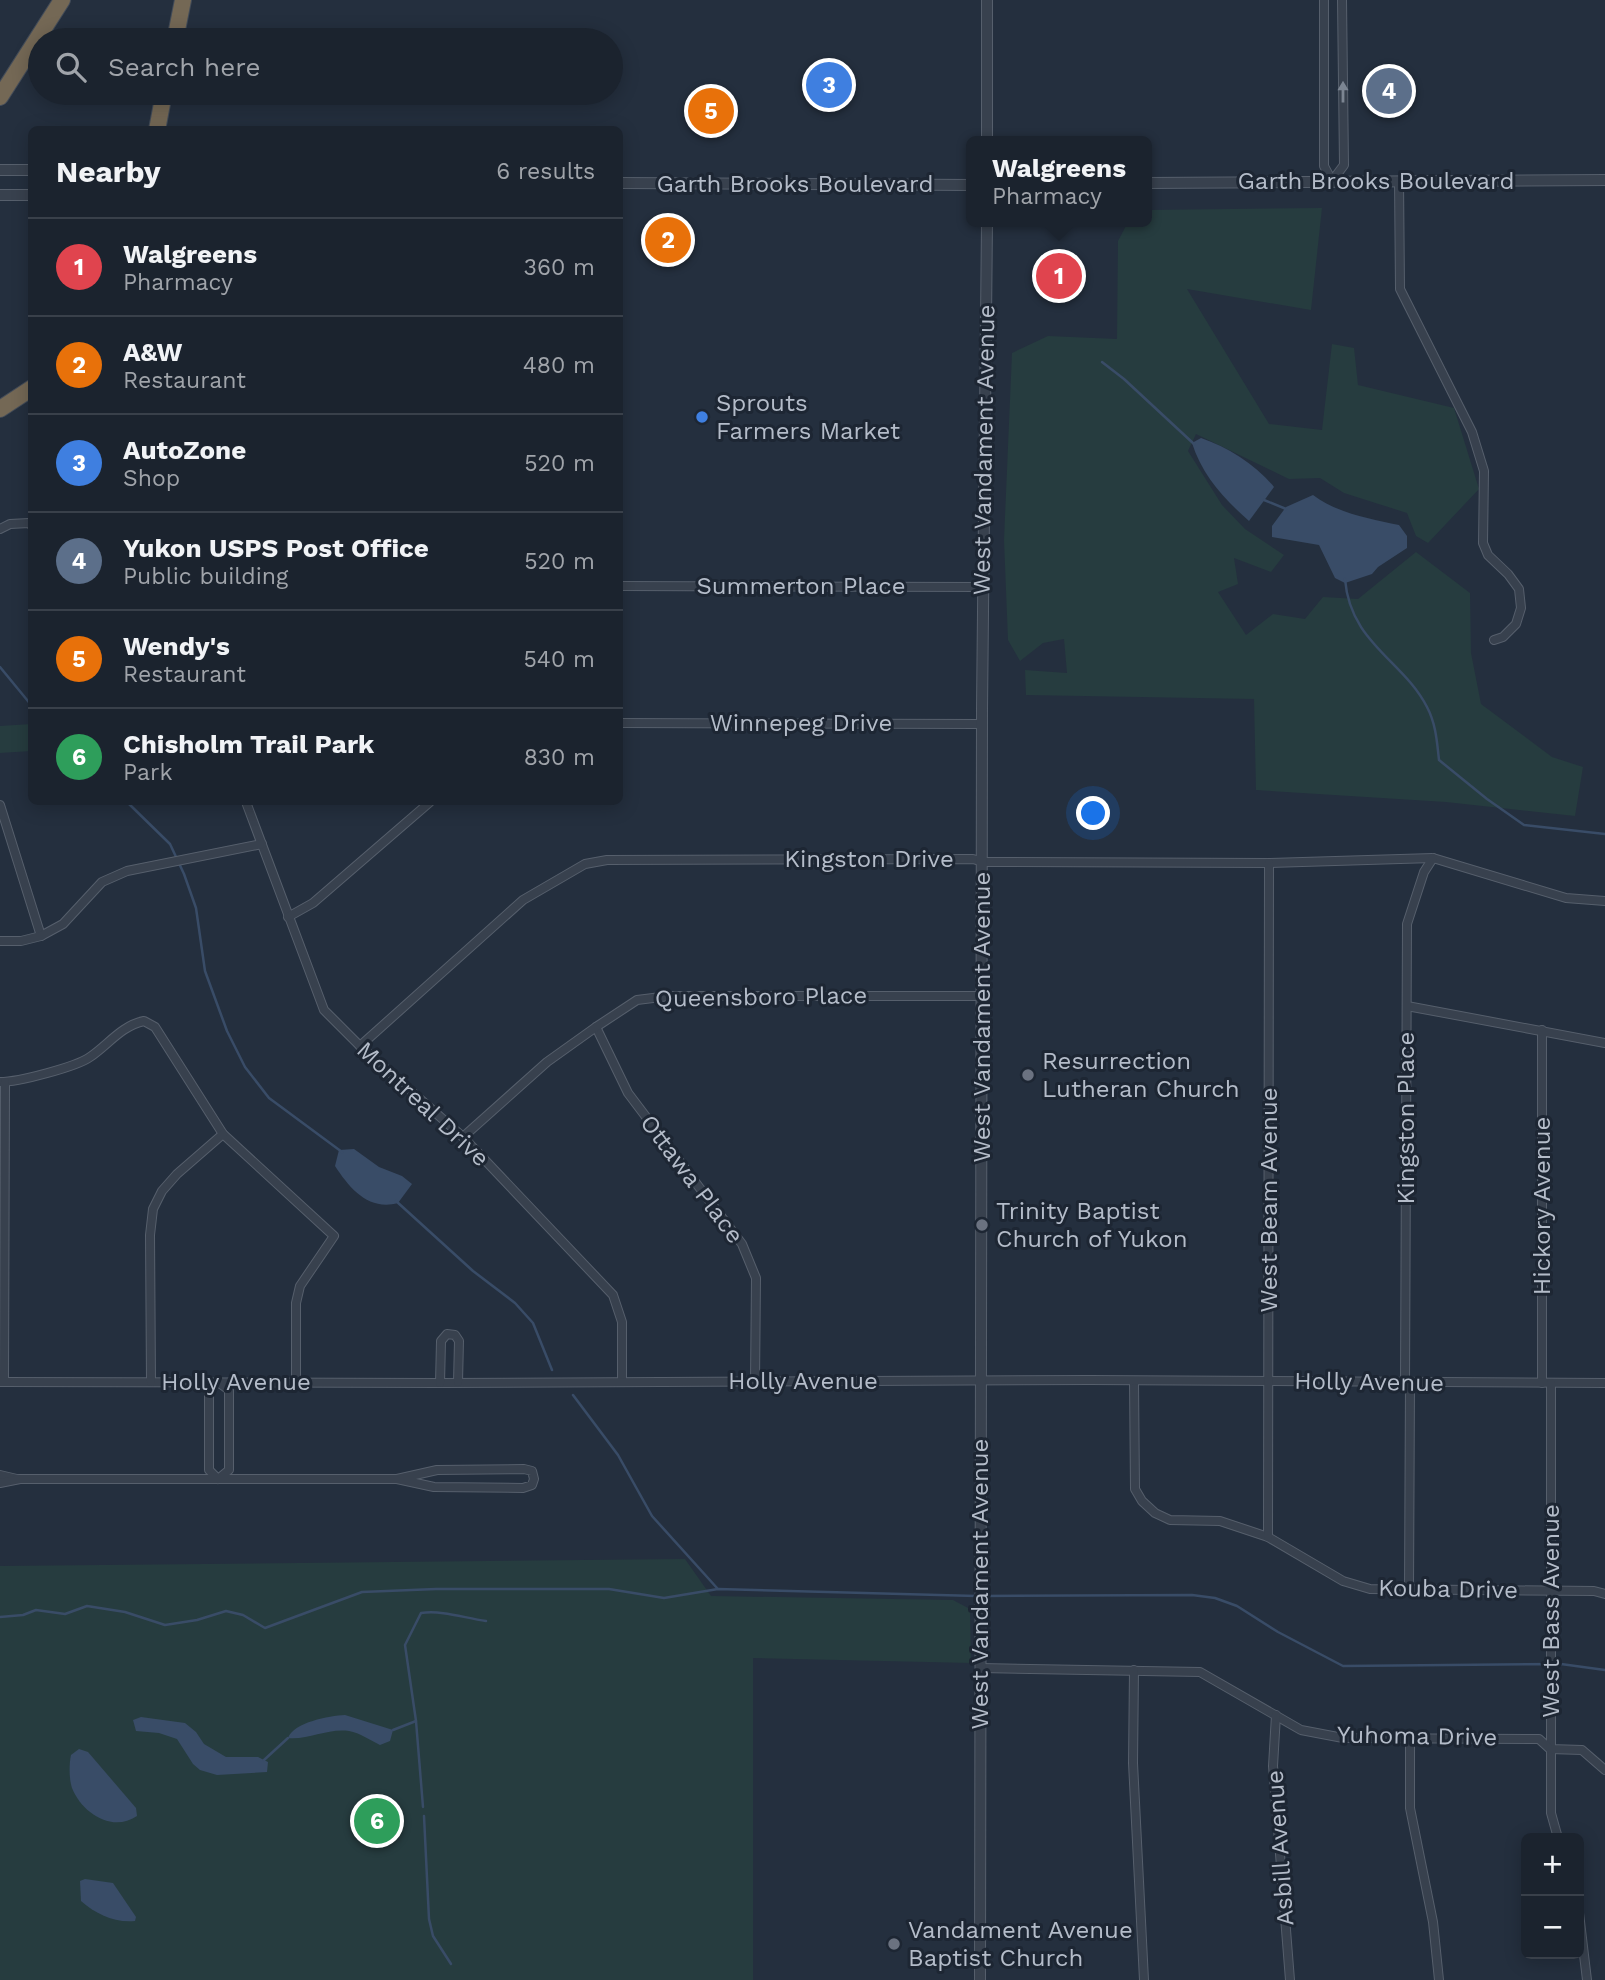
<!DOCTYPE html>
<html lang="en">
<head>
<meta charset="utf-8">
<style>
  body { margin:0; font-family:"Work Sans",sans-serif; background:#242b36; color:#f1f3f6 }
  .controls { position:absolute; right:21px; bottom:21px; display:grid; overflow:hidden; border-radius:10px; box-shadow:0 4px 18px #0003 }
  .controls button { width:63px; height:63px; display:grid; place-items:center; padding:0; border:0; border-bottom:2px solid #39404a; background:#1b232e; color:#f1f3f6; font:35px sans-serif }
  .you { position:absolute; left:1094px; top:814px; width:24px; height:24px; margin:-18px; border:5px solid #fff; border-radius:50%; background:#1a73e8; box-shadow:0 0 0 10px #1a73e833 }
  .badge { display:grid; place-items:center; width:46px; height:46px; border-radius:50%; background:#8ab4f8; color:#fff; font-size:23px; font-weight:700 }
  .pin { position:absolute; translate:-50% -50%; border:4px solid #fff; box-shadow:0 2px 7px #0006 }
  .popup { position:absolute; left:966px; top:136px; width:186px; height:91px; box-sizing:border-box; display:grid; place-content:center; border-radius:10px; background:#1b232e; filter:drop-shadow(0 2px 5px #0005); font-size:23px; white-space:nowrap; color:#a0a4aa }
  .popup b { font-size:26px; color:#f1f3f6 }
  .popup::after { content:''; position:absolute; left:50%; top:100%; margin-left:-14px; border:14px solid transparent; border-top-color:#1b232e }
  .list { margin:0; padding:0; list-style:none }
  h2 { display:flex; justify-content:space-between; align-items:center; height:91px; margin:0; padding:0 28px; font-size:30px }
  h2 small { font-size:23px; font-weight:400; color:#a0a4aa }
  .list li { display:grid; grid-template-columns:46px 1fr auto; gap:21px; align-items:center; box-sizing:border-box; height:98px; padding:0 28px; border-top:2px solid #39404a }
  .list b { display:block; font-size:26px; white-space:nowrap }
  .list p { margin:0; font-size:23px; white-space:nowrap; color:#a0a4aa }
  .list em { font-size:23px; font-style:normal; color:#a0a4aa }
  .icon { flex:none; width:38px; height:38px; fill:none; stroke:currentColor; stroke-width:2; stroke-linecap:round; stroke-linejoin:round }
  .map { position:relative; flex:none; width:1605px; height:1980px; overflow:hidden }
  .search { position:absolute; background:#1b232e; box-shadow:0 4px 18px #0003; left:28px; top:28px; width:595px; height:77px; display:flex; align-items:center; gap:18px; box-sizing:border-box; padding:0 24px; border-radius:38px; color:#a0a4aa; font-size:26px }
  .panel { position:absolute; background:#1b232e; box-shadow:0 4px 18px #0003; left:28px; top:126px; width:595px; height:679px; border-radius:10px }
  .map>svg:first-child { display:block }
  .green { fill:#263c3f }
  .water { fill:#394c67 }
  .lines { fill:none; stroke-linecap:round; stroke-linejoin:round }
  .stream { stroke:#394c67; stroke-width:2.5 }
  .minor-casing { stroke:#565f6c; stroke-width:10 }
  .tertiary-casing { stroke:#565f6c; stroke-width:12 }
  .motorway-casing { stroke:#434c59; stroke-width:18 }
  .minor { stroke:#38414e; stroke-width:8 }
  .tertiary { stroke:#38414e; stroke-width:10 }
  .motorway { stroke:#746855; stroke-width:16 }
  .oneway { fill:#7c8592 }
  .shop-dot { fill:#3f7fe0; stroke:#1d2633; stroke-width:2.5 }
  .worship-dot { fill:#6b7280; stroke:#1d2633; stroke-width:2.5 }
  .labels { text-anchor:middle; stroke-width:6; stroke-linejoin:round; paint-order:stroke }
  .street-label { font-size:24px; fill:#b4bcc9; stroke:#1d2633 }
  .poi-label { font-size:24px; fill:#b4bcc9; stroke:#1d2633; text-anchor:start }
</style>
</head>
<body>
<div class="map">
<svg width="1605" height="1980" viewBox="0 0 1605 1980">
  <rect width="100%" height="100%" fill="#242f3e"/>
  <g class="green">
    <polygon points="1322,208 1311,310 1187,289 1269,424 1322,430 1332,344 1354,348 1358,385 1454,408 1479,489 1428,543 1416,536 1407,513 1344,493 1320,478 1289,479 1196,434 1188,451 1222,505 1245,529 1284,555 1271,572 1234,558 1238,584 1218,592 1246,635 1273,614 1305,619 1323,597 1358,599 1416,552 1470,593 1471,653 1481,704 1552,757 1583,767 1575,816 1446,802 1256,790 1254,699 1026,695 1025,670 1067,673 1064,639 1043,643 1020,661 1008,640 1004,540 1012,353 1048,336 1117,339 1118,241 1128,222 1146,222 1147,210"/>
    <polygon points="31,724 31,751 0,753 0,726"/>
    <polygon points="685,1559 711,1596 953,1600 970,1609 971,1663 753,1658 753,1980 0,1980 0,1566"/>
  </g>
  <g class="water">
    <path d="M1201,438C1228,447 1256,465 1274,487L1249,521C1224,499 1202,475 1192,443Z"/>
    <path d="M1313,495C1337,513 1370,519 1399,525L1407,536V548L1378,567L1372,574L1345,583L1335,578L1319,545L1272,537V526L1286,507Z"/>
    <path d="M354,1149L379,1167L402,1176L412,1184L398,1203C369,1211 350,1189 335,1166L339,1150Z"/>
    <path d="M345,1715L393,1730L390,1741L380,1745C370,1740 360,1733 349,1731C328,1728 309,1740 288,1738C294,1722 329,1716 345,1715Z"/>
    <polygon points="141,1717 185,1723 196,1732 204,1744 226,1757 258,1757 268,1762 267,1772 217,1775 200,1770 193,1764 177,1739 159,1733 136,1731 133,1720"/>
    <path d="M79,1749L88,1752L136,1808L137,1816C112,1833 82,1813 72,1788C69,1779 69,1764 71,1755Z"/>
    <path d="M85,1879L113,1883L136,1917L135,1921C114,1923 96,1914 81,1901L80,1881Z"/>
  </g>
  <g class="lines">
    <g class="stream">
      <polyline points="1102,362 1124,379 1194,444"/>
      <polyline points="1264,500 1286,509"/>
      <path d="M1345,579C1350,643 1403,660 1427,707C1436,724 1437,742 1439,760L1487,799L1524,825L1605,834"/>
      <polyline points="0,667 32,706"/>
      <polyline points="127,802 170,844 184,874 196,908 205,971 227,1031 245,1067 269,1098 342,1152"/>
      <polyline points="396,1201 473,1271 515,1303 533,1323 552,1370"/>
      <polyline points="573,1395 618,1455 652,1516 717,1588"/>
      <polyline points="982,1596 1192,1595 1215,1598 1237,1606 1278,1632 1343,1666 1561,1664 1605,1670"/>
      <polyline points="0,1617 23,1615 36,1610 65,1614 87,1606 125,1612 165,1625 197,1620 226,1611 243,1615 265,1628 362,1592 436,1589 609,1589 664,1598 718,1589 976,1596"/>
      <polyline points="393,1730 416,1721"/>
      <polyline points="264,1760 288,1738"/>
      <path d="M423,1807L416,1721L405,1645L421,1613C443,1610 464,1618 486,1621"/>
      <polyline points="424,1816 429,1919 433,1936 451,1964"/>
    </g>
    <defs>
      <g id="minor">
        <polyline points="1324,0 1324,166 1332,181 1344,165 1342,0"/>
        <polyline points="1399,181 1400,289 1472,432 1484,471 1483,543 1488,555 1508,574 1519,589 1521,608 1516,624 1503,637 1494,640"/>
        <polyline points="0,529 10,524 29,523 32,526"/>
        <polyline points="620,586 983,587"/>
        <polyline points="620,723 982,724"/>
        <polyline points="246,802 324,1010 360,1046 463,1137 613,1295 622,1322 622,1382"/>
        <polyline points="0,805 41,936"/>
        <polyline points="288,917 313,903 430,802"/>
        <polyline points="0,941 21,941 41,936 63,924 102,882 127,871 262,844"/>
        <polyline points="1407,1006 1605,1043"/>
        <polyline points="596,1027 628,1093 742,1244 756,1278 755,1381"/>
        <polyline points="1542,1030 1542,1383"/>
        <polyline points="360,1046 523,900 585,864 607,860 973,859 983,862 1269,863 1433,858 1566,898 1605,901"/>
        <path d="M0,1082C18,1082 76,1067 90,1057C109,1044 121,1026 144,1021L155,1027L223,1134L334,1236L300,1286L296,1303V1383"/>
        <polyline points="463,1137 547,1062 596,1027 637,1000 669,996 981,996"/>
        <polyline points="4,1381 5,1082"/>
        <polyline points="1134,1381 1135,1489 1142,1501 1155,1513 1170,1520 1220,1521 1268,1537 1343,1581 1370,1589 1594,1591 1605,1594"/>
        <polyline points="0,1382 440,1383 1090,1380 1605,1383"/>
        <polyline points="151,1382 150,1235 153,1209 162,1191 177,1174 223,1134"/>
        <polygon points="218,1382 229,1390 229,1470 218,1479 209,1470 209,1390"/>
        <polyline points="440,1383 441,1341 447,1334 455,1335 459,1341 458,1382"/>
        <polyline points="1405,1383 1407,924 1424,872 1433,858"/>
        <polyline points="1551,1383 1551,1813 1558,1838"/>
        <polyline points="0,1475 17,1479"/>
        <polyline points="0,1483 20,1479 397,1479 437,1470 524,1469 532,1471 534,1479 532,1485 523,1488 434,1487 397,1479"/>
        <polyline points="1268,1537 1269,863"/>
        <polyline points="1409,1590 1410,1383"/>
        <polyline points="981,1668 1200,1672 1301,1730 1343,1738 1539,1739 1550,1749 1582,1750 1605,1770"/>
        <polyline points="1134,1670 1133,1763 1144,1980"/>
        <polyline points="1276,1715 1273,1766 1290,1980"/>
        <polyline points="1410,1739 1410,1808 1433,1922 1439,1980"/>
        <polyline points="1579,1913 1587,1980"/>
      </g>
      <g id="tertiary">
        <polyline points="987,0 987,141"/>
        <polyline points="0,170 32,170"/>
        <polyline points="620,183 972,185"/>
        <polyline points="1146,183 1605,180"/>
        <polyline points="0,195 32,195"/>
        <polyline points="980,1980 982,710 987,222"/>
      </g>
      <g id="motorway">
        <polyline points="175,40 183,0"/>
        <polyline points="0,97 62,0"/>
        <polyline points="157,130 164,93"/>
        <polyline points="0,409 32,388"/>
      </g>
    </defs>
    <use href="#minor" class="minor-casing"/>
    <use href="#tertiary" class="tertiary-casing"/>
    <use href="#motorway" class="motorway-casing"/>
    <use href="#minor" class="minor"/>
    <use href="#tertiary" class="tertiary"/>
    <use href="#motorway" class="motorway"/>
  </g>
  <defs><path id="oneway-solid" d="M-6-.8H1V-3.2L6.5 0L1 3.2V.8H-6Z" transform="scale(1.75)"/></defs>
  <use class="oneway" href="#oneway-solid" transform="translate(1343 92) rotate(-90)"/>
  <circle class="shop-dot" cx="702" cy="417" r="7"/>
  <g class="worship-dot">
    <circle cx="1028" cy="1075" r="7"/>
    <circle cx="982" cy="1225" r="7"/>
    <circle cx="894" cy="1944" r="7"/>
  </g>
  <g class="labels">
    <g class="street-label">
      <text x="1376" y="189">Garth Brooks Boulevard</text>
      <text x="795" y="192">Garth Brooks Boulevard</text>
      <text transform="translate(984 450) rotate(-89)" y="8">West Vandament Avenue</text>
      <text x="801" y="594">Summerton Place</text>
      <text x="801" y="731">Winnepeg Drive</text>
      <text x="869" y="867">Kingston Drive</text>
      <text transform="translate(761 997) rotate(-1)" y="8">Queensboro Place</text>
      <text transform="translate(982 1017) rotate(-90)" y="8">West Vandament Avenue</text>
      <text transform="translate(423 1104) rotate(43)" y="8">Montreal Drive</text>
      <text transform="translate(1406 1118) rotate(-90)" y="8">Kingston Place</text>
      <text transform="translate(692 1179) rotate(53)" y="8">Ottawa Place</text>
      <text transform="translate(1269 1200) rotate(-90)" y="8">West Beam Avenue</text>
      <text transform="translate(1542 1206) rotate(-90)" y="8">Hickory Avenue</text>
      <text x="803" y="1389">Holly Avenue</text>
      <text x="236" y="1390">Holly Avenue</text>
      <text transform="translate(1369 1382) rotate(1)" y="8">Holly Avenue</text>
      <text transform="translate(980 1584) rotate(-90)" y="8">West Vandament Avenue</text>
      <text transform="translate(1448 1589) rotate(1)" y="8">Kouba Drive</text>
      <text transform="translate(1551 1611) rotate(-90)" y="8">West Bass Avenue</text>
      <text transform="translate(1417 1736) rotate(1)" y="8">Yuhoma Drive</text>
      <text transform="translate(1280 1848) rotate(-94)" y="8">Asbill Avenue</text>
    </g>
    <g class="poi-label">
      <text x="716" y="411">Sprouts<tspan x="716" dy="28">Farmers Market</tspan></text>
      <text x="1042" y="1069">Resurrection<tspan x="1042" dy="28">Lutheran Church</tspan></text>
      <text x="996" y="1219">Trinity Baptist<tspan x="996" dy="28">Church of Yukon</tspan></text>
      <text x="908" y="1938">Vandament Avenue<tspan x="908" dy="28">Baptist Church</tspan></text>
    </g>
  </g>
</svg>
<div class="controls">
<button>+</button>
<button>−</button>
</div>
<div class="you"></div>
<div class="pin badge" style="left:1059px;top:276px;background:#e0444e">1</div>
<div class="popup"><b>Walgreens</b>Pharmacy</div>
<div class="pin badge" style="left:668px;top:240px;background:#e8710a">2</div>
<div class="pin badge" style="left:829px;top:85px;background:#3f7fe0">3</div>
<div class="pin badge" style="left:1389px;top:91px;background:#5c6f8a">4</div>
<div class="pin badge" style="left:711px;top:111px;background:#e8710a">5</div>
<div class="pin badge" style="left:377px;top:1821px;background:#2e9e5b">6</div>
<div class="search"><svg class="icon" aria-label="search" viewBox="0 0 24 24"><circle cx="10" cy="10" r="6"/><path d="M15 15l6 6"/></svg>Search here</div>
<section class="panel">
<h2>Nearby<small>6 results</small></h2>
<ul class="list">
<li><span class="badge" style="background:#e0444e">1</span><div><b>Walgreens</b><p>Pharmacy</p></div><em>360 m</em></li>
<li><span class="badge" style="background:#e8710a">2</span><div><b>A&amp;W</b><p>Restaurant</p></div><em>480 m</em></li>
<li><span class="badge" style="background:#3f7fe0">3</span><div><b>AutoZone</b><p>Shop</p></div><em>520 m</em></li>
<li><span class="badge" style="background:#5c6f8a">4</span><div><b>Yukon USPS Post Office</b><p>Public building</p></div><em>520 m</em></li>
<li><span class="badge" style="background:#e8710a">5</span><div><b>Wendy's</b><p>Restaurant</p></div><em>540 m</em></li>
<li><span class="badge" style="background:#2e9e5b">6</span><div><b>Chisholm Trail Park</b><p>Park</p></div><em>830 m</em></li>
</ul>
</section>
</div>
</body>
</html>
